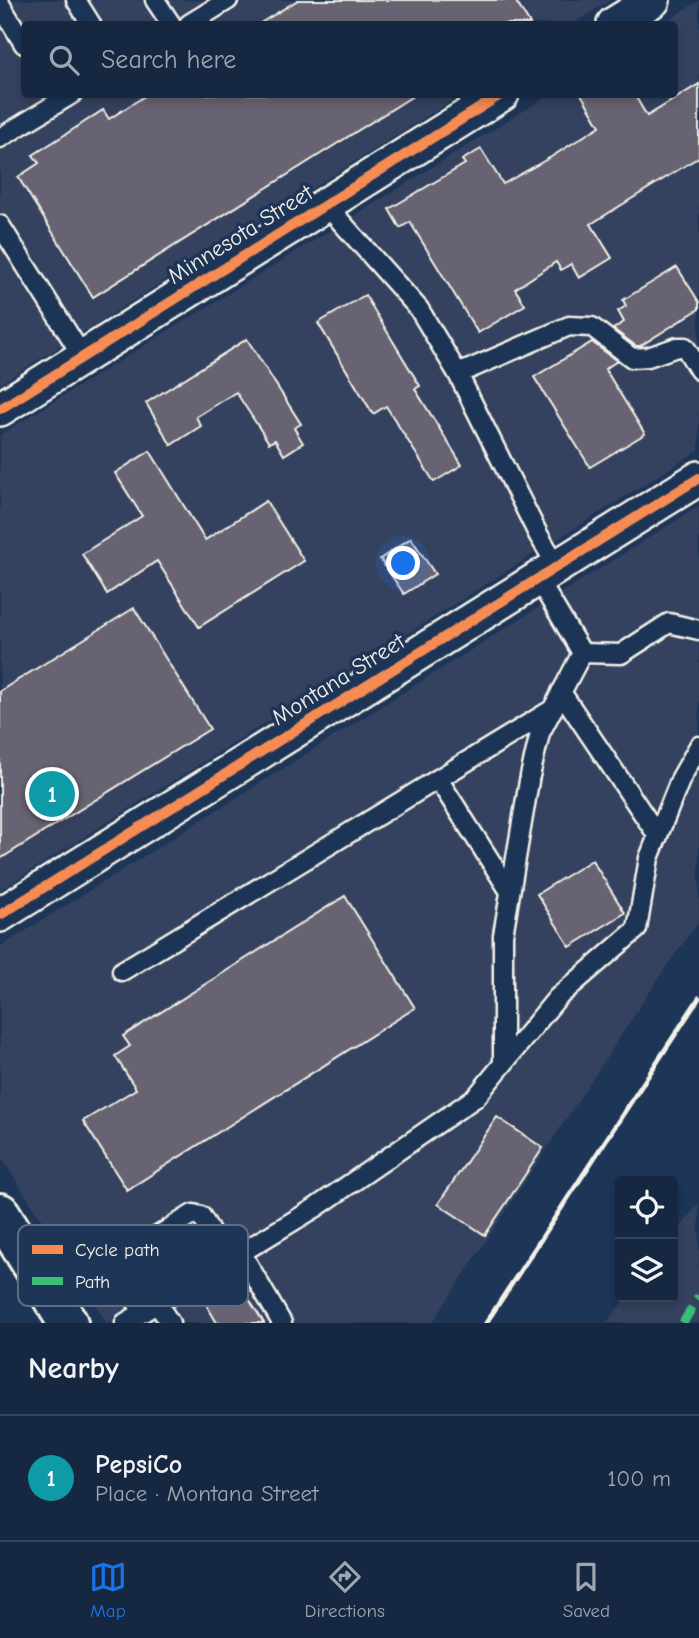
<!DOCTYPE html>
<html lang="en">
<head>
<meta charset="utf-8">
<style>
  body { margin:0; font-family:"Comic Neue",sans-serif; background:#23344c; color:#f1f3f6 }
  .controls { position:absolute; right:21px; bottom:21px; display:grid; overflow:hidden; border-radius:7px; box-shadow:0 4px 10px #0003 }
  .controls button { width:63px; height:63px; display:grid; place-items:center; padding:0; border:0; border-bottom:2px solid #35445a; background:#162841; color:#f1f3f6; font:35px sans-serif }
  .you { position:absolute; left:404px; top:564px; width:24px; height:24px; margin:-18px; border:5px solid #fff; border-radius:50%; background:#1a73e8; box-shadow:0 0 0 10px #1a73e833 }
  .badge { display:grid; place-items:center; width:46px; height:46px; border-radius:50%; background:#1a73e8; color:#fff; font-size:23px; font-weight:700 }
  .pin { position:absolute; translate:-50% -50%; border:4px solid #fff; box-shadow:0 2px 7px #0006 }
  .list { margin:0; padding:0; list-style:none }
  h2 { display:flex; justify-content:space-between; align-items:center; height:91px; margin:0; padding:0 28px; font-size:30px }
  h2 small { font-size:23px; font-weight:400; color:#9ea6b1 }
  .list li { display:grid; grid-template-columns:46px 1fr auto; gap:21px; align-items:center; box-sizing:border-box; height:126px; padding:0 28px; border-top:2px solid #35445a }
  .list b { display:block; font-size:26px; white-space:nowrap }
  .list p { margin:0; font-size:23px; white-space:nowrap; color:#9ea6b1 }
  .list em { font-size:23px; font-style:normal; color:#9ea6b1 }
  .icon { flex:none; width:38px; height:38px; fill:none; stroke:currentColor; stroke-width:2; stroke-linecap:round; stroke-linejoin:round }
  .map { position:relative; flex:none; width:699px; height:1323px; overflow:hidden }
  .search { position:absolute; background:#162841; box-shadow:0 4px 10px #0003; left:21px; right:21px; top:21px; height:77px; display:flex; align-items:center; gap:18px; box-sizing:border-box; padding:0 24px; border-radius:7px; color:#9ea6b1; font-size:26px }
  .sheet { height:217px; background:#162841 }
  nav { display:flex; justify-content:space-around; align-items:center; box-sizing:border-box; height:98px; border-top:2px solid #35445a; background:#162841; font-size:19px; color:#9ea6b1 }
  nav a { display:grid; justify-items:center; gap:4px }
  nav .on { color:#1a73e8 }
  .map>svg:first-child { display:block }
  .built { fill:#34435f }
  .building { fill:#686472; stroke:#f4f1e8; stroke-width:2 }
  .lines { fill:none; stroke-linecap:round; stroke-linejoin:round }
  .lane-casing { stroke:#f4f1e8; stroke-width:23 }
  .street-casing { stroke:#f4f1e8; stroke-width:38 }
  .secondary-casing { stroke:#f4f1e8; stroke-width:44 }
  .lane { stroke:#1d3557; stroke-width:18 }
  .street { stroke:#1d3557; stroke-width:33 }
  .secondary { stroke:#1d3557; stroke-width:38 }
  .rail { stroke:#f4f1e8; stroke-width:5 }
  .quiet { stroke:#3abd76; stroke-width:9; stroke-dasharray:18 9; stroke-linecap:butt }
  .cycleway-casing { stroke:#1d3557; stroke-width:15 }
  .cycleway { stroke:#f68b52; stroke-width:10 }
  .labels { text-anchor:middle; stroke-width:7; stroke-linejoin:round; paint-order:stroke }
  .street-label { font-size:23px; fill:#f4f1e8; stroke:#1d3557 }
  .key { fill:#1d3557; stroke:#5e6d82; stroke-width:2 }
  .key-label { font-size:19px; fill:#f4f1e8 }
</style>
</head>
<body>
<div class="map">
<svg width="699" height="1323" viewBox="0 0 699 1323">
  <rect width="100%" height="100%" fill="#1d3557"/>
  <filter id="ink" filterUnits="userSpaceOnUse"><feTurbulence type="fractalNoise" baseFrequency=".0143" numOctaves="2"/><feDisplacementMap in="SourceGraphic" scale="14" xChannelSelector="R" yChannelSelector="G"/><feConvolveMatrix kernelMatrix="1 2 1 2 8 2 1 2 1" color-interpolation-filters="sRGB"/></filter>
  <g filter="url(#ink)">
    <g class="built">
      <polygon points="0,0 611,0 572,24 24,24 24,94 461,95 0,384"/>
      <polygon points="699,1 699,450 0,890 0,435 549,95 674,94 674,24 662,24"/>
      <polygon points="699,506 699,921 664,970 432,1323 107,1323 0,1155 0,947"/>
      <polygon points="699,1203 699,1323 606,1323 627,1297 673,1297 673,1237"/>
    </g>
    <g class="building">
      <polygon points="298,0 515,0 530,24 259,24"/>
      <polygon points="699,84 699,157 591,224 612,258 579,278 571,264 561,270 556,262 515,289 525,305 478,333 410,222 400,228 389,209 465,164 462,160 481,149 503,184 551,157 600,126 581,94 634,94 647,116"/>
      <polygon points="148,94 416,94 93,297 18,177 39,163 33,155 80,125 103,110 109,119"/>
      <polygon points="677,267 699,302 699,309 640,346 636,346 613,329 624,322 618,311 626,306 623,300"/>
      <polygon points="365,295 420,386 415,389 462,465 434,482 386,406 373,414 318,323"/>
      <polygon points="247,339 301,424 294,428 303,443 284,455 275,440 269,443 236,392 196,417 201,426 171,445 146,403"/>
      <polygon points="592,342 617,361 605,369 645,434 590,467 534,377"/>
      <polygon points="150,451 205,540 266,501 304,561 199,627 157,561 107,594 82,554 142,516 115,473"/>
      <polygon points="411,538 435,574 404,594 380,559"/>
      <polygon points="134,608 210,729 0,859 0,691"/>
      <polygon points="592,860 625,913 570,947 537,894"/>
      <polygon points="345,896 415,1008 127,1190 83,1121 136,1089 115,1056 130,1046 123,1036"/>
      <polygon points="497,1117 543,1148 485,1235 438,1204"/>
      <polygon points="240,1285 264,1323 217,1323 207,1306"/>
    </g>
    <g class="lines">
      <defs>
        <g id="lane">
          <polyline points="76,0 91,24"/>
          <polyline points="155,0 171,24"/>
          <polyline points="0,4 24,44"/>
          <polyline points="189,24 228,0"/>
          <polyline points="0,138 72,94"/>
          <polyline points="326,205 419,309 458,374 539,536 558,567"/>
          <polyline points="0,225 83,357"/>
          <polyline points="458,374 569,326 592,327 632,358 648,357 677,347 685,347 699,370"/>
          <polyline points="582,653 621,654 669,623 699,630"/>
          <polyline points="561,692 658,836"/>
          <polyline points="530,776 540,733 582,653 538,579"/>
          <polyline points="438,779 509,890"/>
          <polyline points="122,971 553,709"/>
          <polyline points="503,1064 503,935 529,781"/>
          <polyline points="242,1254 282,1323"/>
          <polyline points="157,1303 170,1323"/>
          <polyline points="143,1312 115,1268 119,1260 193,1214 201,1216 228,1261"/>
          <polyline points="125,1323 315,1208 476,1097 557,998 637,929 649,858 681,778 699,746"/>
        </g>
        <g id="street">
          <polyline points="614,24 653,0"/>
          <polyline points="0,409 502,94"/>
          <polyline points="0,915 699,478"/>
        </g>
        <polyline id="secondary" points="0,1213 68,1323"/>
      </defs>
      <use href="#lane" class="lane-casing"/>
      <use href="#street" class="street-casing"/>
      <use href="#secondary" class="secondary-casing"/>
      <use href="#lane" class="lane"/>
      <use href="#street" class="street"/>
      <use href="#secondary" class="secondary"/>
      <polyline class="rail" points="486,1323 699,998"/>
      <polyline class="quiet" points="683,1323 699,1296"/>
      <defs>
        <g id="cycleway">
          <polyline points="0,409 502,94"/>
          <polyline points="0,915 699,478"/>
        </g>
      </defs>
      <use href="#cycleway" class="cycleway-casing"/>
      <use href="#cycleway" class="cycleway"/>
    </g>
  </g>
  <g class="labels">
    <g class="street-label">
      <text transform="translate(240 234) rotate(-32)" y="8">Minnesota Street</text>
      <text transform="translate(338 679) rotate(-32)" y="8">Montana Street</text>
    </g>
  </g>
  <rect x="18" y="1225" width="230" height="81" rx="10" class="key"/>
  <rect x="32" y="1245" width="31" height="9" fill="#f68b52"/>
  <rect x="32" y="1277" width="31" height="8" fill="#3abd76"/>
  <g class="key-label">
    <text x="75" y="1256">Cycle path</text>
    <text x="75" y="1288">Path</text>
  </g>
</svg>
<div class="controls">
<button><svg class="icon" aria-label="locate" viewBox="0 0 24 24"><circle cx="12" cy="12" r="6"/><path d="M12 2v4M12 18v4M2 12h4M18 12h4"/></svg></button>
<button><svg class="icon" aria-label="layers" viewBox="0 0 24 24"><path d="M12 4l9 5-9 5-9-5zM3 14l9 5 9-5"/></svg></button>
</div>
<div class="you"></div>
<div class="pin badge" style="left:52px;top:794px;background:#0f9aa8">1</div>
<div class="search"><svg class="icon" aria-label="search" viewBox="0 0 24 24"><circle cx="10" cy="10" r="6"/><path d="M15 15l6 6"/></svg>Search here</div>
</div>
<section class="sheet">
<h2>Nearby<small></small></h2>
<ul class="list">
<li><span class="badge" style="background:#0f9aa8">1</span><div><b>PepsiCo</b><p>Place · Montana Street</p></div><em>100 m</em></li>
</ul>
</section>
<nav>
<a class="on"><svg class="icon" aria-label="map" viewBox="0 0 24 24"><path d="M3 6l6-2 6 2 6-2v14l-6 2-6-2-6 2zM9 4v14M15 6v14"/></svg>Map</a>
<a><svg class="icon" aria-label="directions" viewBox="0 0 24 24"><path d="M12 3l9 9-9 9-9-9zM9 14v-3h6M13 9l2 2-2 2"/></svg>Directions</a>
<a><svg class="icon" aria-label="saved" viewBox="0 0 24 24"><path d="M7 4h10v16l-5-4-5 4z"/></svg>Saved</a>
</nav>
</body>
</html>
